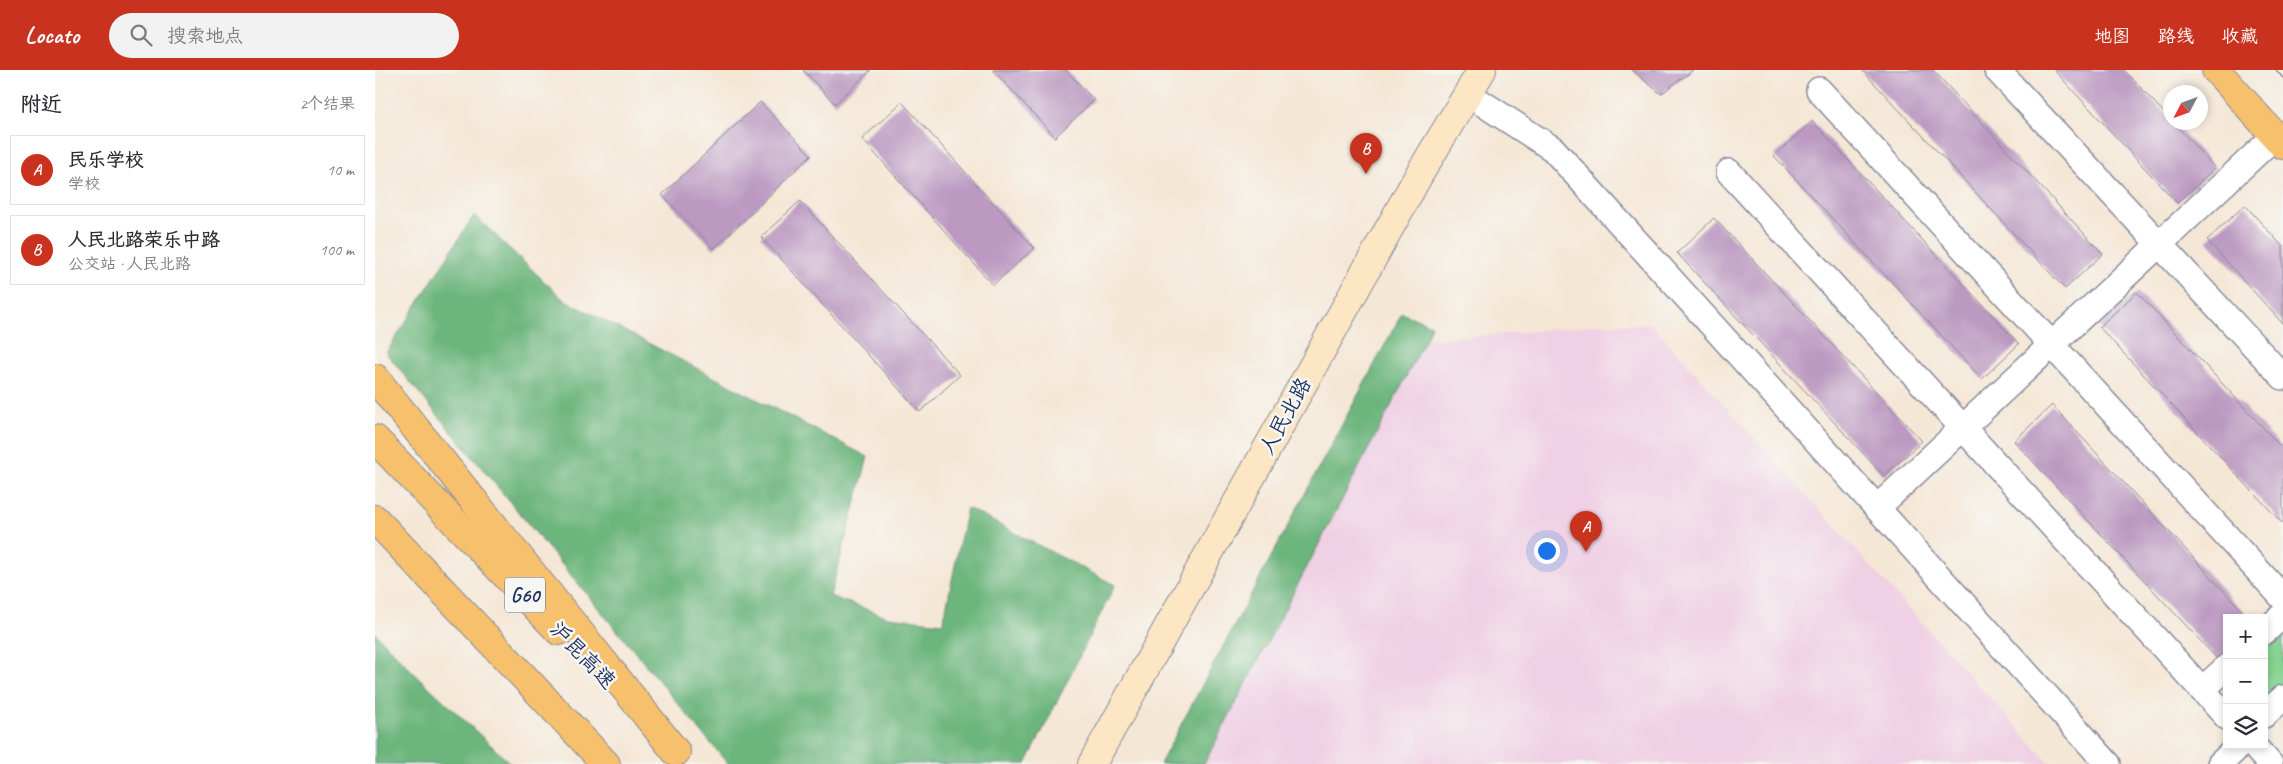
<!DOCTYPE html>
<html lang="zh">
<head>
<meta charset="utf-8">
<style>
  body { margin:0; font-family:Caveat,"LXGW WenKai TC",sans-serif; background:#f2f2f3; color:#2b2b33 }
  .controls { position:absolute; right:15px; bottom:15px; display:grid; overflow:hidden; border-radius:0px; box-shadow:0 2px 8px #0003 }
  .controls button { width:45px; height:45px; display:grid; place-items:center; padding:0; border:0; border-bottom:1px solid #e1e1e2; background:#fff; color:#2b2b33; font:25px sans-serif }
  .compass { position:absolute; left:1788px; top:15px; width:45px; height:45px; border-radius:50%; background:#fff; box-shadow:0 2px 8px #0003; rotate:229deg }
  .you { position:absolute; left:1171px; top:480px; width:18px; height:18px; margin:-12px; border:4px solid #fff; border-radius:50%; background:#1a73e8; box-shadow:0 0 0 8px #1a73e833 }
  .badge { display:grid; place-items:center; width:32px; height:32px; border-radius:50%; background:#c8321e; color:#fff; font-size:16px; font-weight:700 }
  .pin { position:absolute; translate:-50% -41px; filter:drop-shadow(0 1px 2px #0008) }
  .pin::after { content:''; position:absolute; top:26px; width:18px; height:15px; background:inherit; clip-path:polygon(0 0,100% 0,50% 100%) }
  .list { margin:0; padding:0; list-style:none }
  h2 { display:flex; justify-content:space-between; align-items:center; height:65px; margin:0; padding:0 20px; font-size:21px }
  h2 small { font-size:16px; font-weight:400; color:#7c7c81 }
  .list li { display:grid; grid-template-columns:32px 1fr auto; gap:15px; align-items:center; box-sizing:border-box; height:70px; margin:0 10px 10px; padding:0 10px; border:1px solid #e1e1e2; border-radius:0px }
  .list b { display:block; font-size:19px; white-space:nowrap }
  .list p { margin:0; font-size:16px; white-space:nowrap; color:#7c7c81 }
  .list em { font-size:16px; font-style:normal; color:#7c7c81 }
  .icon { flex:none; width:28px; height:28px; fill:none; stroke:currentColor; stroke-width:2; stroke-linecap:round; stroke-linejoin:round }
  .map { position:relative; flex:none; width:1908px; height:694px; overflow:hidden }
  header { display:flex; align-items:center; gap:30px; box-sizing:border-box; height:70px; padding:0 25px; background:#c8321e; color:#fff }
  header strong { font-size:24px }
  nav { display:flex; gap:28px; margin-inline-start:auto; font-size:18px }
  .search { width:350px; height:45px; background:#f2f2f3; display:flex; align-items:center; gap:12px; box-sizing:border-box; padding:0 18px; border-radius:28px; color:#7c7c81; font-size:19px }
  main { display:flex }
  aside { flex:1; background:#fff }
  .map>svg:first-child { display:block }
  .built { fill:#f0d0e4 }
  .green { fill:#86d391; stroke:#508178 }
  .forest { fill:#6cb57b; stroke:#44726c }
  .building { fill:#bb99c1 }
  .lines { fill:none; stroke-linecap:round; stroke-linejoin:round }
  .minor-casing { stroke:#888b9a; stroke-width:28 }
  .secondary-casing { stroke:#888b9a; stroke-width:30 }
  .primary-casing { stroke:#888b9a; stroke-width:30 }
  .motorway-casing { stroke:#888b9a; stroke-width:30 }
  .minor { stroke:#fff; stroke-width:25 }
  .secondary { stroke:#fce6c4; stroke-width:28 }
  .primary { stroke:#f7c06c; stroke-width:28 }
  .motorway { stroke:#f7c06c; stroke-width:28 }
  .tram { stroke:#1b2f5e; stroke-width:1 }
  .labels { text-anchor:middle; stroke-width:5; stroke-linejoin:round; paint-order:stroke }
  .shield { fill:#f6f6f2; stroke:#5d6b8a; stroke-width:1 }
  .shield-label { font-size:20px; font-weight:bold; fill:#1b2f5e }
  .street-label { font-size:21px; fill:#1b2f5e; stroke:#f6f6f2 }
</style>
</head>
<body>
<header>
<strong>Locato</strong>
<div class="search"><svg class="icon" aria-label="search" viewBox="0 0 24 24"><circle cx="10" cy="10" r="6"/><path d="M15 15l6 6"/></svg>搜索地点</div>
<nav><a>地图</a><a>路线</a><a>收藏</a></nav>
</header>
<main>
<aside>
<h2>附近<small>2个结果</small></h2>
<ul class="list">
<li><span class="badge">A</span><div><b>民乐学校</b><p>学校</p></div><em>10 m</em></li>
<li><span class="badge">B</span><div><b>人民北路荣乐中路</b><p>公交站 · 人民北路</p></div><em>100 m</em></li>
</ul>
</aside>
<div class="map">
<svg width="1908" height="694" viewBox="0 0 1908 694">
  <rect width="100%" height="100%" fill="#f6f6f2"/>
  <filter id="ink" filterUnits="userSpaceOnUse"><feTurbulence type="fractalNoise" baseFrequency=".02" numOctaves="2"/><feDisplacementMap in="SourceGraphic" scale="10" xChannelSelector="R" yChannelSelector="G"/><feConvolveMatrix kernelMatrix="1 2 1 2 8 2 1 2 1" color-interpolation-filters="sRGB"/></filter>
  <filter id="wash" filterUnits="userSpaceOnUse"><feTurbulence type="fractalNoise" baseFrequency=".0096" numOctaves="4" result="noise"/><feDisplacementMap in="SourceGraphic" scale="20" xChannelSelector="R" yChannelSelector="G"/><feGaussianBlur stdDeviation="1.12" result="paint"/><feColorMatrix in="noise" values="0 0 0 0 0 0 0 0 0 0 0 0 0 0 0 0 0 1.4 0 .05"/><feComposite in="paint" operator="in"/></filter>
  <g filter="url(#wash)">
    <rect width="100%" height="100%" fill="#f5e7d6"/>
    <polygon class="built" points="1227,254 1276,254 1675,694 829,694 1051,269 1119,265"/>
    <polygon class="green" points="1908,545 1908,628 1889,645 1889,563"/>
    <g class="forest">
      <polygon points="99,145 188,229 493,387 455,526 513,547 568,553 592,438 740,515 651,694 353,694 11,283"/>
      <polygon points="1027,243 1056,255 1051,269 829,694 785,694"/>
      <polygon points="0,563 40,604 136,694 0,694"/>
    </g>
    <g id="blocks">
      <g class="building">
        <polygon points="428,0 496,0 460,34"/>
        <polygon points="618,0 691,0 719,30 680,67"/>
        <polygon points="1257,0 1318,0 1286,24"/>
        <polygon points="1487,0 1558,0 1728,184 1690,219"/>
        <polygon points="1679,0 1749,0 1796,50 1796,52 1798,52 1840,98 1802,133"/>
        <polygon points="385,32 436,85 339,179 287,125"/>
        <polygon points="527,32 659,178 618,215 487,69"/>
        <polygon points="1437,51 1644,274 1607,309 1399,86"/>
        <polygon points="425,131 585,305 545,342 386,167"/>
        <polygon points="1870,135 1908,177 1908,254 1832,170"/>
        <polygon points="1339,148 1547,371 1509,406 1302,183"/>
        <polygon points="1762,222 1908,379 1908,454 1724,257"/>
        <polygon points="1677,335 1874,548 1852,548 1852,588 1846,593 1639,371"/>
      </g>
    </g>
  </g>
  <g filter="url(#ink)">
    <use href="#blocks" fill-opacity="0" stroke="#888b9a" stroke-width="1"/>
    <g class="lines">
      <defs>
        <g id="minor">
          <polyline points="1622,0 1908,307"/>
          <polyline points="1444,20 1908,528"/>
          <polyline points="1093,24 1178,79 1733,694"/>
          <polyline points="1354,102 1852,647"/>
          <polyline points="1502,438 1900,66"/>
          <polyline points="1889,562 1908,545"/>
          <polyline points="1827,620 1852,597"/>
          <polyline points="1889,645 1908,628"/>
          <polyline points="1878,675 1895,694"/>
          <polyline points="1845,694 1865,675"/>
        </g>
        <polyline id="secondary" points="717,694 1045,103 1107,0"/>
        <polyline id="primary" points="1841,0 1908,75"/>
        <g id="motorway">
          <polyline points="0,308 301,682"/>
          <polyline points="0,369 184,561"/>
          <polyline points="0,449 231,694"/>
        </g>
      </defs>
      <use href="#minor" class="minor-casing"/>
      <use href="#secondary" class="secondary-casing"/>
      <use href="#primary" class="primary-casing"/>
      <use href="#motorway" class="motorway-casing"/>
      <use href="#minor" class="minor"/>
      <use href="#secondary" class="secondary"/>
      <use href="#primary" class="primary"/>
      <use href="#motorway" class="motorway"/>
      <polyline class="tram" points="1901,0 1908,8"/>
    </g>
  </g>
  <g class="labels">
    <rect class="shield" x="130" y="507.5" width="40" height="35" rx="4"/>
    <g class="shield-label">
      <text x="150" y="532">G60</text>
    </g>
    <g class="street-label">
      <text transform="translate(910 346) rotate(-61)" y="7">人民北路</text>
      <text transform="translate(208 585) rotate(46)" y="7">沪昆高速</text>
    </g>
  </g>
</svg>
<div class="controls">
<button>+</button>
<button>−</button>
<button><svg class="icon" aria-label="layers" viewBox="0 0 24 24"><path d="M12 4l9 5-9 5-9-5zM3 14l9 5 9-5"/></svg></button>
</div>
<svg class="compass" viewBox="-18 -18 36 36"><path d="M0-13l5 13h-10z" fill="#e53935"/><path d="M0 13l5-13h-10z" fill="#7c7c81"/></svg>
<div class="you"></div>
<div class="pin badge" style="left:1211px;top:482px">A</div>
<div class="pin badge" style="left:991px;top:104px">B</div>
</div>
</main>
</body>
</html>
